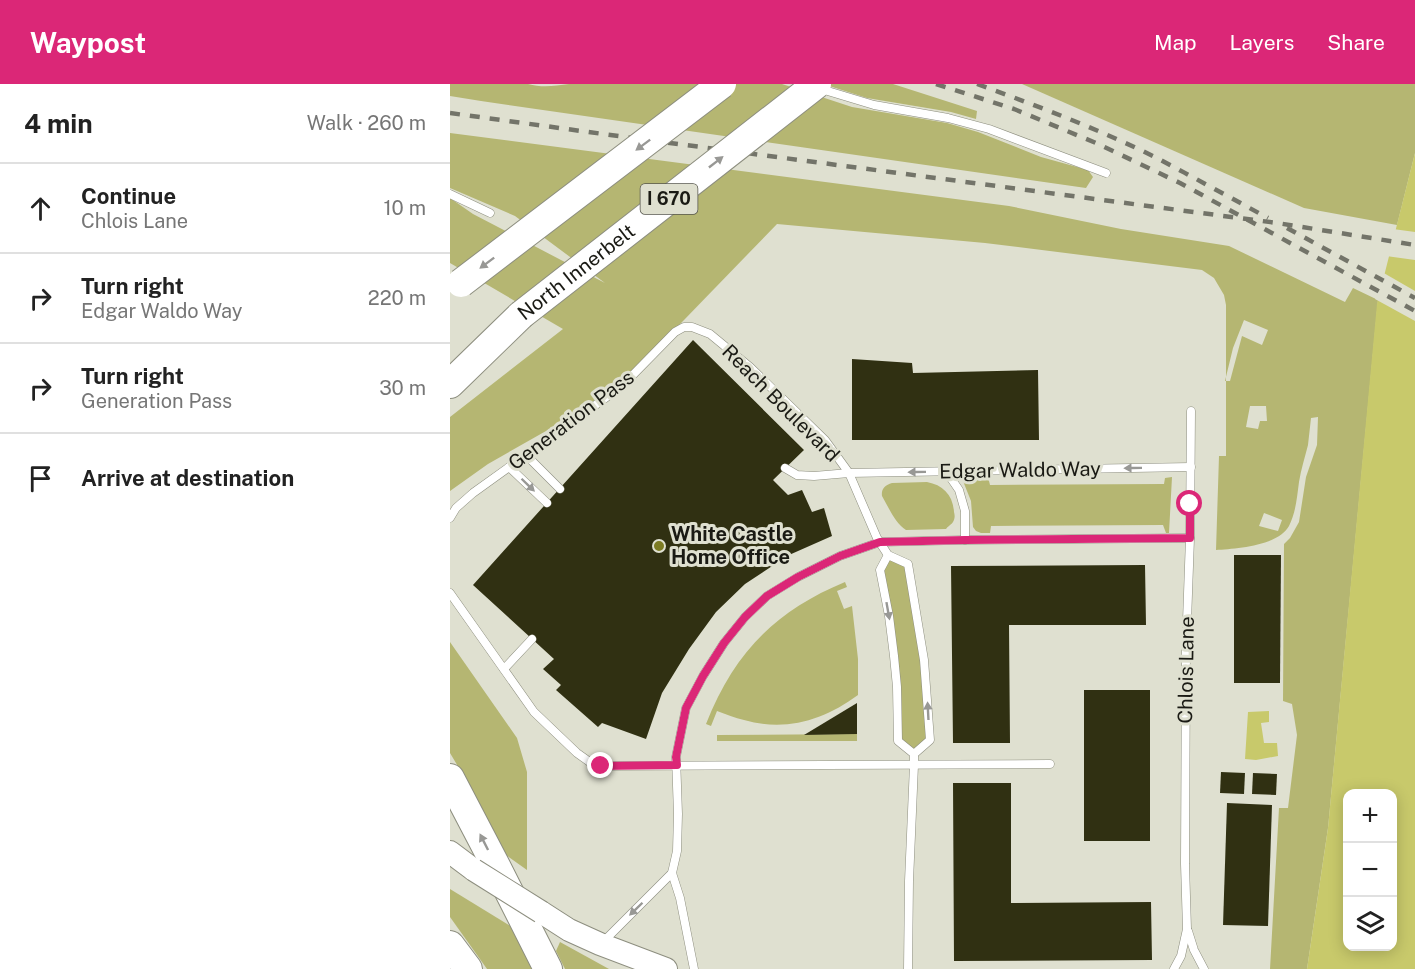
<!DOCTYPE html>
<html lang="en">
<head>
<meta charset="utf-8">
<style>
  body { margin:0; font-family:"Public Sans",sans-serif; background:#f6f6f6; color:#222 }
  .controls { position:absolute; right:18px; bottom:18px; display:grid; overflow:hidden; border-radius:12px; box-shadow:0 3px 15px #0003 }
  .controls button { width:54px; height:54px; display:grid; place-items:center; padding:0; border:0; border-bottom:2px solid #e0e0e0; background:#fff; color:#222; font:30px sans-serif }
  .stop { position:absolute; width:18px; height:18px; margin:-14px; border:4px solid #db2777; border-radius:50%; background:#fff }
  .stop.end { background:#db2777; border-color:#fff; box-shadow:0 2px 6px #0008 }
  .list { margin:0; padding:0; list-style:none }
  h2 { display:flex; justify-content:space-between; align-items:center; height:78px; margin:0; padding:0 24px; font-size:26px }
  h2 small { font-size:20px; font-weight:400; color:#767676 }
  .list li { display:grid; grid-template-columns:39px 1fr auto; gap:18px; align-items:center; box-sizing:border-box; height:90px; padding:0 24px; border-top:2px solid #e0e0e0 }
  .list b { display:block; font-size:22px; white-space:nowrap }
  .list p { margin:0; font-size:20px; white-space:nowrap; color:#767676 }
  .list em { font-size:20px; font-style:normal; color:#767676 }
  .icon { flex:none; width:33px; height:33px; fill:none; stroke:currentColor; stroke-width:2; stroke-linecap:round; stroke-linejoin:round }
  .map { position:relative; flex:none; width:965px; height:885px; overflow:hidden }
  header { display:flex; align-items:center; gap:36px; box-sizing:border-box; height:84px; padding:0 30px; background:#db2777; color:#fff }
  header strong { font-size:28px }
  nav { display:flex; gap:33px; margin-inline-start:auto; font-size:21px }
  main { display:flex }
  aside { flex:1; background:#fff }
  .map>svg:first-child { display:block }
  .green { fill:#b5b672; fill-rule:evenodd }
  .water { fill:#c8c96b; fill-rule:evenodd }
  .pier { fill:#dfe0d0 }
  .building { fill:#303012 }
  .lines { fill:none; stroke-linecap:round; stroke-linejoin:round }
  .lane-casing { stroke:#8d8e7f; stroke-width:9 }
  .secondary-casing { stroke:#8d8e7f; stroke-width:24 }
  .highway-casing { stroke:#8d8e7f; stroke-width:30 }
  .lane { stroke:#fff; stroke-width:8 }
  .secondary { stroke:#fff; stroke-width:22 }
  .highway { stroke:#fff; stroke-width:28 }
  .rail { stroke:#737469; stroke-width:4.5; stroke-dasharray:10 10; stroke-linecap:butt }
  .secondary-bridge-casing { stroke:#8d8e7f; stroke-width:24; stroke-linecap:butt }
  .highway-bridge-casing { stroke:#8d8e7f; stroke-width:30; stroke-linecap:butt }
  .secondary-bridge { stroke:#fff; stroke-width:22 }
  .highway-bridge { stroke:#fff; stroke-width:28 }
  .oneway { fill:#989895 }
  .route { stroke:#db2777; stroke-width:8 }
  .poi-dot { fill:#7c7b23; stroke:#dfe0d0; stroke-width:2 }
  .labels { text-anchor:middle; stroke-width:6; stroke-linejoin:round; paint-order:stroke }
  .shield { fill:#dfe0d0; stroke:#55554c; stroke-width:1.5 }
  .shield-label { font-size:18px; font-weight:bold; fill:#1a1a14 }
  .street-label { font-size:20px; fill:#1a1a14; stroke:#dfe0d0 }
  .poi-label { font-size:20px; font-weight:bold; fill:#1a1a14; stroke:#dfe0d0; text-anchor:start }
</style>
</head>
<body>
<header>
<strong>Waypost</strong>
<nav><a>Map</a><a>Layers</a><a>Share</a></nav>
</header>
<main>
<aside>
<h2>4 min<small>Walk · 260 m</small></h2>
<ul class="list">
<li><svg class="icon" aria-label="ahead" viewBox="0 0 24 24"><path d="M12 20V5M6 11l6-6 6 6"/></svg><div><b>Continue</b><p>Chlois Lane</p></div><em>10 m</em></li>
<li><svg class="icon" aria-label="right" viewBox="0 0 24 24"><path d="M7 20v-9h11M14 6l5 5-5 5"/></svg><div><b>Turn right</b><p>Edgar Waldo Way</p></div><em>220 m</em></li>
<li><svg class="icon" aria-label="right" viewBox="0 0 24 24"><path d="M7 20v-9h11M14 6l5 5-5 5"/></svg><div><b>Turn right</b><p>Generation Pass</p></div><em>30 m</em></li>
<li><svg class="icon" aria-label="arrive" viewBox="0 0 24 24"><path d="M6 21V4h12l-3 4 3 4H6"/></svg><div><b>Arrive at destination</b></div></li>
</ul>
</aside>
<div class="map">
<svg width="965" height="885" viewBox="0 0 965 885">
  <rect width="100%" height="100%" fill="#dfe0d0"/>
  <g class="green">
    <path d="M0,0H78C92,4 105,2 119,0H332L402,23L497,39L528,48L591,73L638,86L643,93L636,104L31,17L0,12Z"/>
    <polygon points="373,0 443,0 527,27 526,35 501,28 417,14"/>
    <polygon points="572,0 965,0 965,69 947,141 854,124"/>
    <path d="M0,49L559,122L671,145L779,162L895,218L903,204L928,216L878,744L857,885H820L829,724H838L847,651L842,620L833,617L834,460L840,454L849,438L856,393L867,361L868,333L861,334C860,343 859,352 858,361C855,373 851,385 849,398C847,413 846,428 839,442C828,462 785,465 766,466L769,372H776V221L774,211L764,194L752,186L535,159L327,140L203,268L163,305L96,347L38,380L0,407V333L113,245L0,179V114L23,130L155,199L65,132L0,104ZM794,236L818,246L812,261L792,252L780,297H775L783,264ZM800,322H816L817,337H810L808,345L796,343ZM814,429L832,436L828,447L809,442Z"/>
    <polygon points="515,393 538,393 540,401 714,400 715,394 722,393 719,449 716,449 713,441 541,442 540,449 531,449 526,447 523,443 521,417 513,397"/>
    <path d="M477,398C493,401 503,411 504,428C505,432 505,434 503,438C502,440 497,443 496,445L456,446C445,439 439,424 432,412C431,405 435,401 442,399Z"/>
    <polygon points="438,471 458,480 466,522 480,656 464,670 448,657 447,603 430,486"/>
    <path d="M395,498L397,503L387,507L394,525L402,522L408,575V611C374,636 336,648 294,636C285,634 276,630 267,627L261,642L256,640C284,569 325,527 395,498Z"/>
    <polygon points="0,558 67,654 77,688 77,786 56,771 25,711 0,669"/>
    <polygon points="407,650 407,657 267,657 267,651"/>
    <polygon points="0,805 62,843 82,885 37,885 0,833"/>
    <polygon points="110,858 159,885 115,885 106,867"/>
  </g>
  <g class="water">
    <path d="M965,69V885H857L878,744L927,220ZM898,710H942V862H898Z"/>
    <polygon points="819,627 819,638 811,639 814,659 827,659 828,672 806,676 795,675 798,628"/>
  </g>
  <g class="pier">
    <polygon points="943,145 965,148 965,176 936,172"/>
    <polygon points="932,188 965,207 965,237 925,215"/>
  </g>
  <g class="building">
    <polygon points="243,256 354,366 323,396 338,411 352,406 362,428 374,424 382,452 339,471 295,500 266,528 239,565 212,609 196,655 152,639 148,643 106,606 111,601 93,585 104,575 23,501"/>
    <polygon points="402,275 462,279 463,289 588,286 589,356 402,356"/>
    <polygon points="784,471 831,471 830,599 784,599"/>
    <polygon points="695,481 696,541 559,541 560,659 503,659 501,482"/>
    <rect x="634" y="606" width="66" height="151"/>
    <polygon points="407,619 407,650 354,651"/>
    <polygon points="771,688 795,689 794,710 770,709"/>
    <polygon points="803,689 827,690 826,711 802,710"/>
    <polygon points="503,699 561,699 561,819 701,818 702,876 504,877"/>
    <polygon points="777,719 822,721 818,842 773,841"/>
  </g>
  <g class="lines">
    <defs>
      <g id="lane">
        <polyline points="371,5 424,21 498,34 539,45 656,89"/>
        <polyline points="0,110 40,129"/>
        <polyline points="76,371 110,405"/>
        <polyline points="59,383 97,419"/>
        <polyline points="335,384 347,391 364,392 399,389 741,383"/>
        <polyline points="496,387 509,406 515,427 515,456"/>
        <polyline points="0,434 6,424 23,409 172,302 225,248 234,243 242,243 260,250 300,283 375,356 399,389 427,454 438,471 458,480 474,576 480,656 464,670"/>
        <polyline points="438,471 430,486 439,532 444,572 447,603 448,657 464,670 464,681 459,797 458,885"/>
        <polyline points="0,509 84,628 127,669 141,679 151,682 600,680"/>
        <polyline points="54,585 82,555"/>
        <polyline points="738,847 744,866 754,885"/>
        <polyline points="153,858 222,789"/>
        <polyline points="244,885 230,814 222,789 227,767 228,730 226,673 236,624 253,592 274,559 295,533 317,512 348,493 390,472 430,458 515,456 740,454"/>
        <polyline points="724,885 731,872 737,845 735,780 736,565 740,454 741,327"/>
      </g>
      <g id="secondary">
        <polyline points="0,768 24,786"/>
        <polyline points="91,828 119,846 150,860 216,885"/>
      </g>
      <g id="highway">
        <polyline points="0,300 71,231"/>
        <polyline points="0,694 46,782 98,885"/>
        <polyline points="0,861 18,885"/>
      </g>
    </defs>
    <use href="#lane" class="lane-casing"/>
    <use href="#secondary" class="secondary-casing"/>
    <use href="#highway" class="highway-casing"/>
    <use href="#lane" class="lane"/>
    <use href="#secondary" class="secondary"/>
    <use href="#highway" class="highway"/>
    <g class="rail">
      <polyline points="486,0 564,25 646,59 730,99 965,227"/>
      <path d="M527,0C588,22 648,45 705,73C743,93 781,114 818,134"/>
      <polyline points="0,29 175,53 827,139 965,161"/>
      <polyline points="837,144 965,214"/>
    </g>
    <defs>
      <polyline id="secondary-bridge" points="24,786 91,828"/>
      <g id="highway-bridge">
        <polyline points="11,199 272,0"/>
        <path id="s1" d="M71,231L367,0"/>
      </g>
    </defs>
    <use href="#secondary-bridge" class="secondary-bridge-casing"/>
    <use href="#highway-bridge" class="highway-bridge-casing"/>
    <use href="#secondary-bridge" class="secondary-bridge"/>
    <use href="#highway-bridge" class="highway-bridge"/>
  </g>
  <defs><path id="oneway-solid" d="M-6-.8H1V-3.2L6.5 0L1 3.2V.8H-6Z" transform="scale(1.5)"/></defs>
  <g class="oneway">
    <use href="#oneway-solid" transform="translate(193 61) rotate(143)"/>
    <use href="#oneway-solid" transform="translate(266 78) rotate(-38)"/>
    <use href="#oneway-solid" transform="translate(37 179) rotate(143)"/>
    <use href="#oneway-solid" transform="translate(683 384) rotate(179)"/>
    <use href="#oneway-solid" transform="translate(467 388) rotate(179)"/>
    <use href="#oneway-solid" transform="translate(78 401) rotate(44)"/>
    <use href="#oneway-solid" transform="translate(438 527) rotate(80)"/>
    <use href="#oneway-solid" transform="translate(478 627) rotate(-93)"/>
    <use href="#oneway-solid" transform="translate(34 758) rotate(-117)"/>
    <use href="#oneway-solid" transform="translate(186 825) rotate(136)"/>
  </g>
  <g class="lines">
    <polyline class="route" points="151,682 227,681 226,673 236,624 253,592 274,559 295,533 317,512 348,493 390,472 430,458 515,456 740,454 740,420"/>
  </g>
  <circle class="poi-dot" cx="209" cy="462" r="6"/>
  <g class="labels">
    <rect class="shield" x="190.5" y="100" width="57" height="30" rx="4.5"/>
    <g class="shield-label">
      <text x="219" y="121">I 670</text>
    </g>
    <g class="street-label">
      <text dy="7" stroke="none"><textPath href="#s1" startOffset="70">North Innerbelt</textPath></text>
      <text transform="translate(331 319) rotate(45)" y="7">Reach Boulevard</text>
      <text transform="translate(121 336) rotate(-37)" y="7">Generation Pass</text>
      <text transform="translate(570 386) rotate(-1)" y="7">Edgar Waldo Way</text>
      <text transform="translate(736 586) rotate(-89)" y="7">Chlois Lane</text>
    </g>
    <g class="poi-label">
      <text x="221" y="457">White Castle<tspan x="221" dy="23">Home Office</tspan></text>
    </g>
  </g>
</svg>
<div class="controls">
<button>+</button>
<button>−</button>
<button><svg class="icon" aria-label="layers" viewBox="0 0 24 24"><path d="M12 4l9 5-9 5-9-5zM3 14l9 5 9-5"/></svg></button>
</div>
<div class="stop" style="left:740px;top:420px"></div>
<div class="stop end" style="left:151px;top:682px"></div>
</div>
</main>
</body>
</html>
